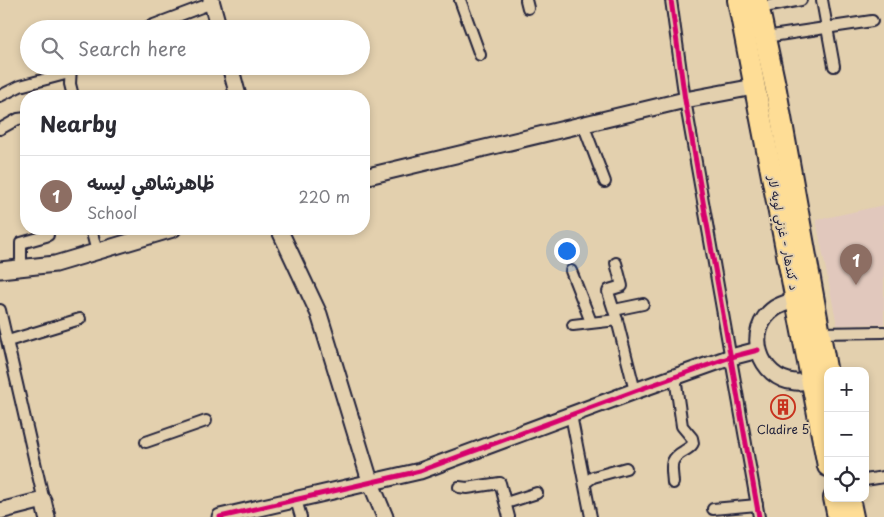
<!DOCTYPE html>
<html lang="en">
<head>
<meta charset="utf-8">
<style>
  body { margin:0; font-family:"Playpen Sans","Playpen Sans Arabic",sans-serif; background:#f7f7f7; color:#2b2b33 }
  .controls { position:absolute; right:15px; bottom:15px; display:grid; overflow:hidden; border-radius:10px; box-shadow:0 2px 8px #0003 }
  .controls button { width:45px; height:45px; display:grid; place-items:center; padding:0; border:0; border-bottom:1px solid #e1e1e2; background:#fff; color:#2b2b33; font:25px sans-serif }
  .you { position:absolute; left:566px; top:250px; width:18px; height:18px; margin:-12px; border:4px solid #fff; border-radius:50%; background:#1a73e8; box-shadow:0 0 0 8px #1a73e833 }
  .badge { display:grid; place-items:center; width:32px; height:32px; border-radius:50%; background:#c8321e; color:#fff; font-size:16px; font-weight:700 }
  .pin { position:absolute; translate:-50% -41px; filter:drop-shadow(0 1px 2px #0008) }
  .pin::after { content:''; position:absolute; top:26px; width:18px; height:15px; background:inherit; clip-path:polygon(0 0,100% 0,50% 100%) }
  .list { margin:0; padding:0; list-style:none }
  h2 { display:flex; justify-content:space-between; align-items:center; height:65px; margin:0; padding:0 20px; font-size:21px }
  h2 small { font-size:16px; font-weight:400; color:#7c7c81 }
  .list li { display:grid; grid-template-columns:32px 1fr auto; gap:15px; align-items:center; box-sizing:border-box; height:80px; padding:0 20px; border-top:1px solid #e1e1e2 }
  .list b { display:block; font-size:19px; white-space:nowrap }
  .list p { margin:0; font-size:16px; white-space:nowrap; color:#7c7c81 }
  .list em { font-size:16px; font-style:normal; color:#7c7c81 }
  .icon { flex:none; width:28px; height:28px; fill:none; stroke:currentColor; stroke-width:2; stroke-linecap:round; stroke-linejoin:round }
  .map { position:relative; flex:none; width:884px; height:517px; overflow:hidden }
  .search { position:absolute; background:#fff; box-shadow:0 2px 8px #0003; left:20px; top:20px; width:350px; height:55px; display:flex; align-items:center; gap:12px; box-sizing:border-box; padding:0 18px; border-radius:28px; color:#7c7c81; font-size:19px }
  .panel { position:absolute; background:#fff; box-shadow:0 2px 8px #0003; left:20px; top:90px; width:350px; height:145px; border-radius:20px }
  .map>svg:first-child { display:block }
  .built { fill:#e1c8bd }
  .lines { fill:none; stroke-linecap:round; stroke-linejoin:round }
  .street-casing { stroke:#22223b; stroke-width:14 }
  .secondary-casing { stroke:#22223b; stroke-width:19 }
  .highway-casing { stroke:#22223b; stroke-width:24 }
  .street { stroke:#e3d0ae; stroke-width:10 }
  .secondary { stroke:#e3d0ae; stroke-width:15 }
  .highway { stroke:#fedd96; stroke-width:20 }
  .cycleway-casing { stroke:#e3d0ae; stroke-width:8 }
  .cycleway { stroke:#d6006c; stroke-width:5 }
  .labels { text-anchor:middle; stroke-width:4; stroke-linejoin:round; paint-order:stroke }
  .street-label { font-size:12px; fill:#22223b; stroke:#e3d0ae }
  .poi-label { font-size:12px; fill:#22223b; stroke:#e3d0ae }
</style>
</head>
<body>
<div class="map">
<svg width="884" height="517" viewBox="0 0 884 517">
  <rect width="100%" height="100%" fill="#e3d0ae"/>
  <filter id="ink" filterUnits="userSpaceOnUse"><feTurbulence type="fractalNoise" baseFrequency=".02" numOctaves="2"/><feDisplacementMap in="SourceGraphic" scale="10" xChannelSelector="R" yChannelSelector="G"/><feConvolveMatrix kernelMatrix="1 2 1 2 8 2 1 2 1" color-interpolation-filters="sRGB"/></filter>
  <g filter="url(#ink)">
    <polygon class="built" points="884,205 884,324 837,325 816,220"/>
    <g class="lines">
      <defs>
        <g id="street">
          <polyline points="460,0 480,55"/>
          <polyline points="526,0 528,8"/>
          <polyline points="671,0 685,100 759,517"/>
          <polyline points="822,0 834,66"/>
          <polyline points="759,8 801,0"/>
          <polyline points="143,29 212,3"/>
          <polyline points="765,37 872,21"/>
          <polyline points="71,66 70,84 73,96"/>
          <polyline points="0,96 20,86 69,73"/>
          <polyline points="583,124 605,182"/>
          <polyline points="0,129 18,119 26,118"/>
          <polyline points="91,229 97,252"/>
          <polyline points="616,263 622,286 609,290 608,292 617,320 635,391"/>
          <polyline points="21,269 21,243 46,236 48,235 48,229"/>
          <polyline points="571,271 591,322"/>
          <polyline points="0,310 43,497 43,500"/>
          <polyline points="614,310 643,304"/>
          <polyline points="573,325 617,320"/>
          <polyline points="819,333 884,332"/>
          <polyline points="8,341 80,319"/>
          <polyline points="571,415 591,517"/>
          <polyline points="146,442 206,421"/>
          <polyline points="865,480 884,477"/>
          <polyline points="585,483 593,477 626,468"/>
          <path d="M673,483C672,466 668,460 684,451C688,448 691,448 693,443L692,438L682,426L675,377"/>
          <polyline points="459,487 467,488 500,483 509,517"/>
          <polyline points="296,500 301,517"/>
          <polyline points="506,503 537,493"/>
          <polyline points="713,509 757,505"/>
        </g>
        <g id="secondary">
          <polyline points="211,0 219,29"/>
          <polyline points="230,66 238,96"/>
          <polyline points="364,177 685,100 754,87"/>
          <polyline points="279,229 319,314 370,481 385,517"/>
          <polyline points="0,270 55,264 173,229"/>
          <path d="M796,300C789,302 781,304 775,308C743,330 759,379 795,382C800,383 806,381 810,380"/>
          <polyline points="0,511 43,500 47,517"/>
          <polyline points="220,517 420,471 635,391 731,357 758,350"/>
        </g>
        <g id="highway">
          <polyline points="738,0 828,466"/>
          <polyline points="757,0 776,90 828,379"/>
          <polyline points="834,498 838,517"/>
          <polyline points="849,498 853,517"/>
        </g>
      </defs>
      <use href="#street" class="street-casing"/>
      <use href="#secondary" class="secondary-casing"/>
      <use href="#highway" class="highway-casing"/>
      <use href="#street" class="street"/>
      <use href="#secondary" class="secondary"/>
      <use href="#highway" class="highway"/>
      <defs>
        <g id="cycleway">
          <polyline points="671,0 685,100 759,517"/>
          <polyline points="220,517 420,471 635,391 731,357 758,350"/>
        </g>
      </defs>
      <use href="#cycleway" class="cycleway-casing"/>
      <use href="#cycleway" class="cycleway"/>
    </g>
  </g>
  <defs>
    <symbol id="building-ring" viewBox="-11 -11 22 22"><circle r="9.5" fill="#e3d0ae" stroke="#c8321e" stroke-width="1.5"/><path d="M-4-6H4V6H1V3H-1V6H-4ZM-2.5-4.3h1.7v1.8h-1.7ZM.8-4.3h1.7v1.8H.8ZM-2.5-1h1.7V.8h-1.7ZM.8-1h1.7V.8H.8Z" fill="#c8321e"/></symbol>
  </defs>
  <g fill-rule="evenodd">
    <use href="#building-ring" x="769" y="393" width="28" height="28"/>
  </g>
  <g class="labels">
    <g class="street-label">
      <text transform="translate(783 233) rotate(79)" y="4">د کندهار - غزني لويه لار</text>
    </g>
    <g class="poi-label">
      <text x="783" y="434">Cladire 5</text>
    </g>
  </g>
</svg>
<div class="controls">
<button>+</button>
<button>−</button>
<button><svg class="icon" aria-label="locate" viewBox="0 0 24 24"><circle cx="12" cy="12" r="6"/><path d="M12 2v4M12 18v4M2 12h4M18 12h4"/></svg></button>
</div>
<div class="you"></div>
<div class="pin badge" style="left:856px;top:285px;background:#8d6e63">1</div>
<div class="search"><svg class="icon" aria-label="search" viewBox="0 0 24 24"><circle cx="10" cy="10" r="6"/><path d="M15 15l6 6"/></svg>Search here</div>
<section class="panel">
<h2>Nearby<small></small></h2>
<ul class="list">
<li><span class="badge" style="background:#8d6e63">1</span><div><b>ظاهرشاهي لیسه</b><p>School</p></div><em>220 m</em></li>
</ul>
</section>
</div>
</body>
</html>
